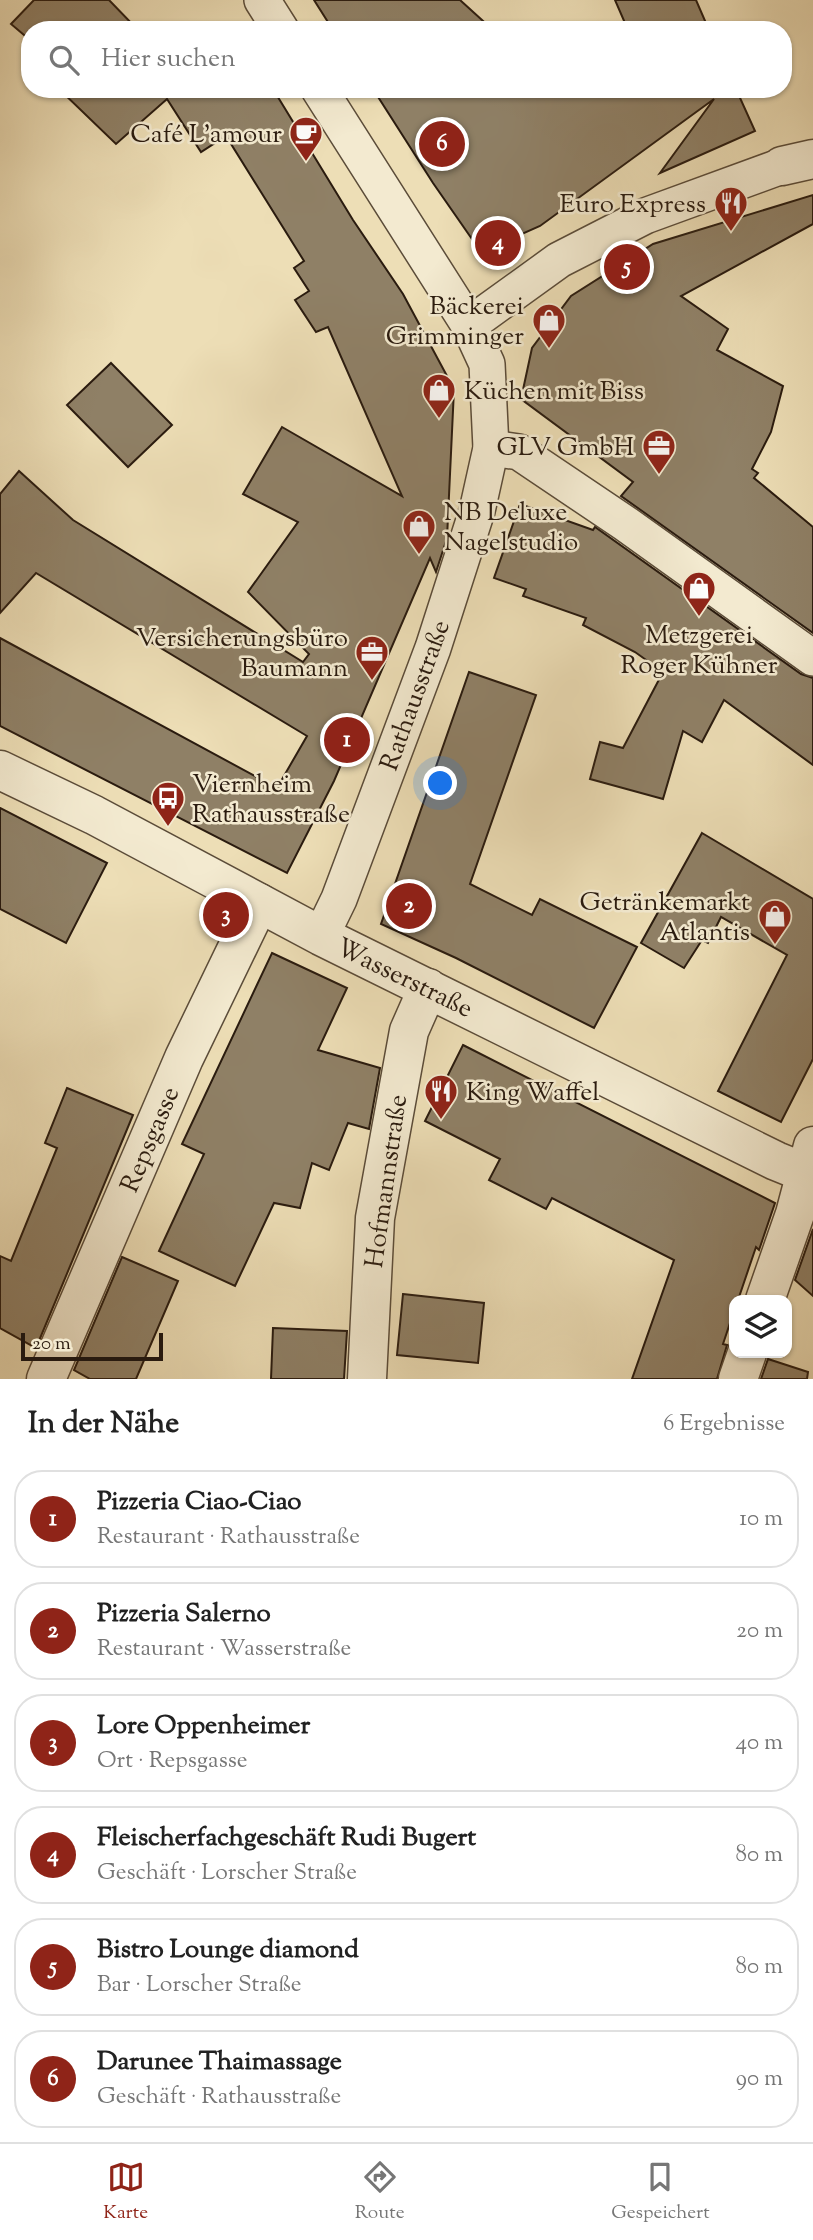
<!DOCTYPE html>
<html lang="de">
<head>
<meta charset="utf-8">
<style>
  body { margin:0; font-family:"Sorts Mill Goudy",serif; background:#f2f2f2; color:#222 }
  .controls { position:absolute; right:21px; bottom:21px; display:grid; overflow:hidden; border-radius:14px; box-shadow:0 2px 5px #0004 }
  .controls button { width:63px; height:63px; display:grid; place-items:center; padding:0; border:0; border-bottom:2px solid #e0e0e0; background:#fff; color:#222; font:35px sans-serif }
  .scale { position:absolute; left:21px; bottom:18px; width:142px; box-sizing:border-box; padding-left:7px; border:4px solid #2a1b0f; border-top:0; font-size:19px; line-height:24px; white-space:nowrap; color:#2a1b0f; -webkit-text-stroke:5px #f3ead0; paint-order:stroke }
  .you { position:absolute; left:441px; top:784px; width:24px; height:24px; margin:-18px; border:5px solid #fff; border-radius:50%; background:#1a73e8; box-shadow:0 0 0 10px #1a73e833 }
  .badge { display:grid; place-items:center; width:46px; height:46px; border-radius:50%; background:#8f2418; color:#fff; font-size:23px; font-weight:700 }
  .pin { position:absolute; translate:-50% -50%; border:4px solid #fff; box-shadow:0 2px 7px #0006 }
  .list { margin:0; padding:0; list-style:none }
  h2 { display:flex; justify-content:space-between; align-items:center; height:91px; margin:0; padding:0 28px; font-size:30px }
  h2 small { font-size:23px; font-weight:400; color:#767676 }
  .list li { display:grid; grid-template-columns:46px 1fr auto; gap:21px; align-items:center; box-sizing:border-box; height:98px; margin:0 14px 14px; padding:0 14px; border:2px solid #e0e0e0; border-radius:28px }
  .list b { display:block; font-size:26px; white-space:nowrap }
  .list p { margin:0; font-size:23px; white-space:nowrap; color:#767676 }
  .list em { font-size:23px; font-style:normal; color:#767676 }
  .icon { flex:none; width:38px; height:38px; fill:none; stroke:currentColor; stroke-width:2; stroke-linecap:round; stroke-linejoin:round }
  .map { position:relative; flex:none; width:813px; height:1379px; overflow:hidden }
  .search { position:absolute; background:#fff; box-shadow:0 2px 5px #0004; left:21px; right:21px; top:21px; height:77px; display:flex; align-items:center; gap:18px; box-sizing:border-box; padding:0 24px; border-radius:28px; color:#767676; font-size:26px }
  .sheet { height:763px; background:#fff }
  nav { display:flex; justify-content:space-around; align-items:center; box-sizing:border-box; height:98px; border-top:2px solid #e0e0e0; background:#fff; font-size:19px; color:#767676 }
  nav a { display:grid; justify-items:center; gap:4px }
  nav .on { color:#8f2418 }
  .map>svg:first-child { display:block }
  .building { fill:#8f8066; stroke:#2a1b0f; stroke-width:2 }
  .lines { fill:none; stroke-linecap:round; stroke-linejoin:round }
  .pedestrian-casing { stroke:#5b4c39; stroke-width:38 }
  .minor-casing { stroke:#5b4c39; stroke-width:41 }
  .pedestrian { stroke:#f3ead0; stroke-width:35 }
  .minor { stroke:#f3ead0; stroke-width:38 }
  .labels { text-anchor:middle; stroke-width:5; stroke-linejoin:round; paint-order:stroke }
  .poi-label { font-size:26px; fill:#2a1b0f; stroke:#f3ead0; text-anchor:end }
  .street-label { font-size:26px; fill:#2a1b0f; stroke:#f3ead0 }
</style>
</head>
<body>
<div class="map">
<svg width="813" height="1379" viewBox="0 0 813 1379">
  <rect width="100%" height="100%" fill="#eddeb6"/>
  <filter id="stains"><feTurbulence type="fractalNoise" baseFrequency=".00286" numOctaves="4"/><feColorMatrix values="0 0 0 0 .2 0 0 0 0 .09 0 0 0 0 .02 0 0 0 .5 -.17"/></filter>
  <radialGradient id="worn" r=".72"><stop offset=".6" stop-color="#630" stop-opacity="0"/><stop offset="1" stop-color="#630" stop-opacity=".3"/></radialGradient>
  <g class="building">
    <polygon points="34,0 109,0 138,30 30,30 30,40 11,24"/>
    <polygon points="314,0 460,0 493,30 333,30"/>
    <polygon points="615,0 696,0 709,30 628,30"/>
    <polygon points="59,89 273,89 353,220 403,294 454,389 447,538 436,572 430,558 334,781 287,873 0,726 0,638 277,788 307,736 36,573 0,613 0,494 19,471 73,520 303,662 309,654 248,592 298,522 243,494 282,427 402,496 328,327 316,332 295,300 309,291 294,268 304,261 226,136 201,152 167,99 116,144"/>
    <polygon points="373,89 736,89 755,131 660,173 714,99 540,226 481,252 433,183"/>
    <polygon points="813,195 813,224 681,296 728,329 717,350 783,386 771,432 752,469 758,473 754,478 813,527 813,633 621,496 633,482 521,399 532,348 571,296 653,244"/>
    <polygon points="111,363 172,425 128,467 67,405"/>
    <polygon points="520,504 593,530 595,527 801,674 813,678 813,765 724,700 702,742 683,731 663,799 590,779 600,742 623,748 663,672 635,652 583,625 586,618 523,596 526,589 494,578"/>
    <polygon points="469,672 536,695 470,884 532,915 540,899 637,947 594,1028 456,958 381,924"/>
    <polygon points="0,808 107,863 66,943 0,909"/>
    <polygon points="702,833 813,899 813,1059 781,1122 718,1091 787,955 721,917 708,943 702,940 684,968 641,943"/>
    <polygon points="272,953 347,988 318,1050 380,1068 369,1129 348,1123 329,1170 312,1163 300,1208 274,1203 235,1286 159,1251 204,1154 182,1144"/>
    <polygon points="463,1045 775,1203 759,1250 756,1247 738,1300 734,1300 734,1311 723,1344 727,1345 717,1379 632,1379 674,1260 552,1198 546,1209 489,1180 500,1159 425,1121"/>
    <polygon points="67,1088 133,1115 36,1348 0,1328 0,1256 11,1261 57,1148 45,1143"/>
    <polygon points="813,1229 813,1296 795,1280"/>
    <polygon points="122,1257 178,1281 136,1379 90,1379 74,1370"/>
    <polygon points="403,1294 484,1303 478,1363 397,1355"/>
    <polygon points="273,1328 347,1331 344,1379 271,1379"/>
    <polygon points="768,1359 808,1372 807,1379 761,1379"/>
  </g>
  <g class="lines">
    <defs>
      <g id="pedestrian">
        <polyline points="262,0 281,30"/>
        <polyline points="319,89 469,325 487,364 491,448 477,511 433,648 339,899 321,936"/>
        <polyline points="469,325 559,260 645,216 782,166"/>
        <polyline points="491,448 519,452 626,524 813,658"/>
      </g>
      <g id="minor">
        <polyline points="782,166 813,159"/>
        <polyline points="0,770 94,815 321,936 776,1161 813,1176"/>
        <polyline points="765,1300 795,1214 813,1146"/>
        <polyline points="46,1379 184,1058 259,903"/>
        <polyline points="367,1379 375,1218 409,1031 428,988"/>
        <polyline points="738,1379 747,1353"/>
      </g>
    </defs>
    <use href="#pedestrian" class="pedestrian-casing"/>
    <use href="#minor" class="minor-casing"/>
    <use href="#pedestrian" class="pedestrian"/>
    <use href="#minor" class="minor"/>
  </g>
  <defs>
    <symbol id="cafe-pin" viewBox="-11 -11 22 30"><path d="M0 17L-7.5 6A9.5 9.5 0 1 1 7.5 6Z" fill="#8f2418" stroke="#f3ead0"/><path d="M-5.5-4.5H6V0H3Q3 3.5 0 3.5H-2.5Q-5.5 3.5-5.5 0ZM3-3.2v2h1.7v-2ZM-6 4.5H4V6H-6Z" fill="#fff"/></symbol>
    <symbol id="restaurant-pin" viewBox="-11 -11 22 30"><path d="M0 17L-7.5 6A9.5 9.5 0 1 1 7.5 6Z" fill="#8f2418" stroke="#f3ead0"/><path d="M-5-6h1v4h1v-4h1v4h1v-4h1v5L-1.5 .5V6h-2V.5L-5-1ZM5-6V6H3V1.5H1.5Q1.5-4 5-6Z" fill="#fff"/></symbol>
    <symbol id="shop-pin" viewBox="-11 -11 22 30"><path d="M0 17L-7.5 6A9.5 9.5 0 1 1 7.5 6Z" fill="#8f2418" stroke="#f3ead0"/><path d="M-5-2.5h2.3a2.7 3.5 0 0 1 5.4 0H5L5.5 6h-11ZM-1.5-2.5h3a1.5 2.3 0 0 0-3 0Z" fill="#fff"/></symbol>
    <symbol id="office-pin" viewBox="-11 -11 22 30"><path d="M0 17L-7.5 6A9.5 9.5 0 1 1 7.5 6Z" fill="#8f2418" stroke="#f3ead0"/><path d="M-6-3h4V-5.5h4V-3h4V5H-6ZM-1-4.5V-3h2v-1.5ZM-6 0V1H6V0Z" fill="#fff"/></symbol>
    <symbol id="bus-pin" viewBox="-11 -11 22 30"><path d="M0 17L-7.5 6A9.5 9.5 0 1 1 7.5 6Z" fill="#8f2418" stroke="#f3ead0"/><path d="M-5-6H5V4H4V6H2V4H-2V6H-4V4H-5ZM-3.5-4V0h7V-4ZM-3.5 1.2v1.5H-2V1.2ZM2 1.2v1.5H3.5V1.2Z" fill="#fff"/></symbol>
  </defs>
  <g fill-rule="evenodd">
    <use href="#cafe-pin" x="287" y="114" width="38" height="52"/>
    <use href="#restaurant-pin" x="712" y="184" width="38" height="52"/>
    <use href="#shop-pin" x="530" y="301" width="38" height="52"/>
    <use href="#shop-pin" x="420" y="371" width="38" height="52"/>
    <use href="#office-pin" x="640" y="427" width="38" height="52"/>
    <use href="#shop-pin" x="400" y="507" width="38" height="52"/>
    <use href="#shop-pin" x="680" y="569" width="38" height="52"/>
    <use href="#office-pin" x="353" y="633" width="38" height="52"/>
    <use href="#bus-pin" x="149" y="779" width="38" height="52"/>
    <use href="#shop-pin" x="756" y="897" width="38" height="52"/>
    <use href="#restaurant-pin" x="422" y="1072" width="38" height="52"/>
  </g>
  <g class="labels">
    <g class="poi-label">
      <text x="282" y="142">Café L'amour</text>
      <text x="706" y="212">Euro Express</text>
      <text x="524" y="314">Bäckerei<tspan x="524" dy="30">Grimminger</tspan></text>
      <text x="464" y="399" text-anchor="start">Küchen mit Biss</text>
      <text x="634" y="455">GLV GmbH</text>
      <text x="444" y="520" text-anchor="start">NB Deluxe<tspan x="444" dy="30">Nagelstudio</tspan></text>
      <text x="699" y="643" text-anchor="middle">Metzgerei<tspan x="699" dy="30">Roger Kühner</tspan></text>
      <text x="348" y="646">Versicherungsbüro<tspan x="348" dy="30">Baumann</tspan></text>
      <text x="192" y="792" text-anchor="start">Viernheim<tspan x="192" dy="30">Rathausstraße</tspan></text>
      <text x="750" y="910">Getränkemarkt<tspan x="750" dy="30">Atlantis</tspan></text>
      <text x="466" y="1100" text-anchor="start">King Waffel</text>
    </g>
    <g class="street-label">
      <text transform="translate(414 695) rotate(-70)" y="9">Rathausstraße</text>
      <text transform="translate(405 977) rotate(26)" y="9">Wasserstraße</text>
      <text transform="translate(149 1139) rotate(-67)" y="9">Repsgasse</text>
      <text transform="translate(385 1181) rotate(-82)" y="9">Hofmannstraße</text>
    </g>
  </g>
  <rect width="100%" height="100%" filter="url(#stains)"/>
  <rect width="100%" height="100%" fill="url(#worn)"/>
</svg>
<div class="controls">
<button><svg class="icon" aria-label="layers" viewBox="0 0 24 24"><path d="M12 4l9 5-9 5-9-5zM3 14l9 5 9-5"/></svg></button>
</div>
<div class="scale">20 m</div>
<div class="you"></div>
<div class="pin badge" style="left:347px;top:740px">1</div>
<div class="pin badge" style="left:409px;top:906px">2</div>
<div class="pin badge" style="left:226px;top:915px">3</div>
<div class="pin badge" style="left:498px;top:243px">4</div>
<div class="pin badge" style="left:627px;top:267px">5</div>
<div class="pin badge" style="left:442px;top:144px">6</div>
<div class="search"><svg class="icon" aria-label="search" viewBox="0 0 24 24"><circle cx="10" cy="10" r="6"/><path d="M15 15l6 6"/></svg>Hier suchen</div>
</div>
<section class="sheet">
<h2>In der Nähe<small>6 Ergebnisse</small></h2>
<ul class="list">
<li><span class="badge">1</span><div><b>Pizzeria Ciao-Ciao</b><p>Restaurant · Rathausstraße</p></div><em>10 m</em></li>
<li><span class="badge">2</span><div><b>Pizzeria Salerno</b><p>Restaurant · Wasserstraße</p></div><em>20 m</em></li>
<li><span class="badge">3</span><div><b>Lore Oppenheimer</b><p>Ort · Repsgasse</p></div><em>40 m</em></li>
<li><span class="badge">4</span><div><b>Fleischerfachgeschäft Rudi Bugert</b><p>Geschäft · Lorscher Straße</p></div><em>80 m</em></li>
<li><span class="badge">5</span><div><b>Bistro Lounge diamond</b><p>Bar · Lorscher Straße</p></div><em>80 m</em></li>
<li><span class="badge">6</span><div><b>Darunee Thaimassage</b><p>Geschäft · Rathausstraße</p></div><em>90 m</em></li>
</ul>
</section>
<nav>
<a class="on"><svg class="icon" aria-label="map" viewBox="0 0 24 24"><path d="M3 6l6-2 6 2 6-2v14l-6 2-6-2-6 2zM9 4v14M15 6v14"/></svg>Karte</a>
<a><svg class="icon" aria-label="directions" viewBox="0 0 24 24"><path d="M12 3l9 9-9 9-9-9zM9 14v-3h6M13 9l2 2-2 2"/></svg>Route</a>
<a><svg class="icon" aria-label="saved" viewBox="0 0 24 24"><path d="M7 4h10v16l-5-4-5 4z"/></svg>Gespeichert</a>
</nav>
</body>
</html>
